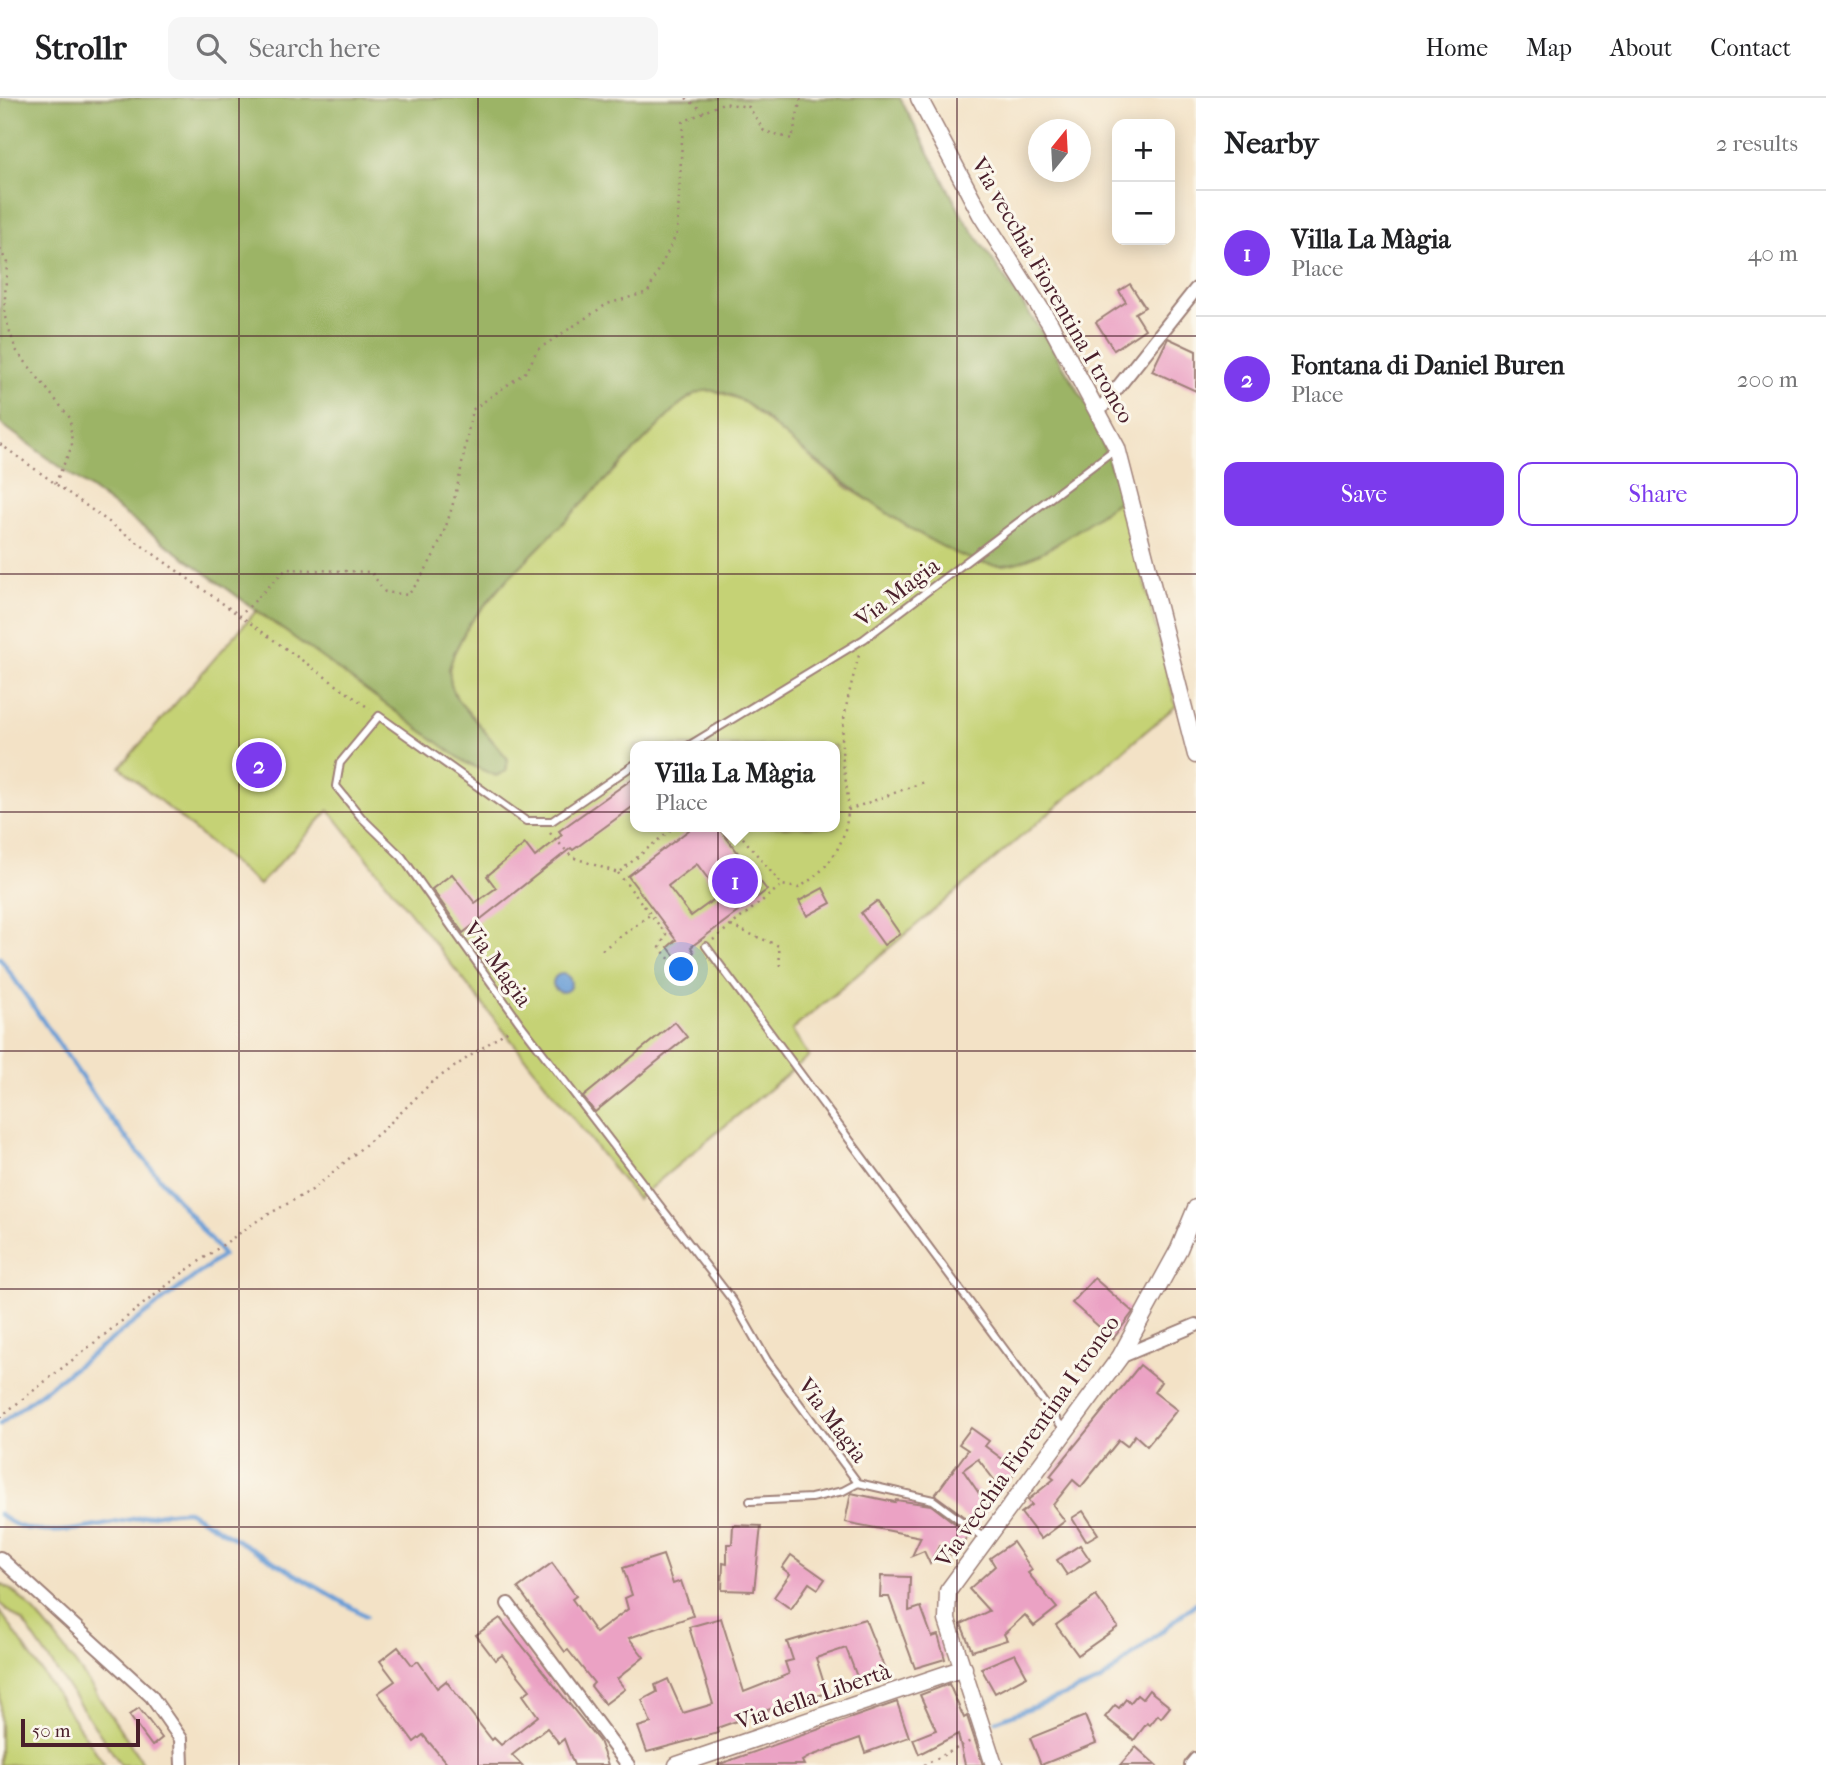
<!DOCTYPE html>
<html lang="en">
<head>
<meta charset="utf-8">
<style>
  body { margin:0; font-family:"IM FELL French Canon",serif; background:#f6f6f6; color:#202124 }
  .controls { position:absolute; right:21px; top:21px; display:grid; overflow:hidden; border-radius:14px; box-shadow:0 4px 18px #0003 }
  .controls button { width:63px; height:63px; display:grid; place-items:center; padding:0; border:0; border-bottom:2px solid #e0e0e0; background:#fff; color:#202124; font:35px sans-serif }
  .compass { position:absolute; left:1028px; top:21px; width:63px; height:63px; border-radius:50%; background:#fff; box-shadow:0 4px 18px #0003; rotate:18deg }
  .scale { position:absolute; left:21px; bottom:18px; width:119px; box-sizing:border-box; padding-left:7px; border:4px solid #4a1f2b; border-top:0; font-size:19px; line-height:24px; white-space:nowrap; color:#4a1f2b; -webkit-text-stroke:5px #fbf7ec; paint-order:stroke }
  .you { position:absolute; left:682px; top:872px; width:24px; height:24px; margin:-18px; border:5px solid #fff; border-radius:50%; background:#1a73e8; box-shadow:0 0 0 10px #1a73e833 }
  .badge { display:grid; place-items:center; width:46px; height:46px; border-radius:50%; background:#7c3aed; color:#fff; font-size:23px; font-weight:700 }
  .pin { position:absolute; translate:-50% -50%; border:4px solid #fff; box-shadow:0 2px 7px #0006 }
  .popup { position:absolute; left:630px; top:643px; width:210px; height:91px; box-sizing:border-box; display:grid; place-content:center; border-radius:14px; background:#fff; filter:drop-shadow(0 2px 5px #0005); font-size:23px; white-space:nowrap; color:#757577 }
  .popup b { font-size:26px; color:#202124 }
  .popup::after { content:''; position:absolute; left:50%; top:100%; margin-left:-14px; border:14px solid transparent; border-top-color:#fff }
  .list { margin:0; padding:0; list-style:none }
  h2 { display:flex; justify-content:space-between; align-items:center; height:91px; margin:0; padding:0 28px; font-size:30px }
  h2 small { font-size:23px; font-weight:400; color:#757577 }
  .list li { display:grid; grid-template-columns:46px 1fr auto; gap:21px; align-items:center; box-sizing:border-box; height:126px; padding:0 28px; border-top:2px solid #e0e0e0 }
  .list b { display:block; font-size:26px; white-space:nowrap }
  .list p { margin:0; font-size:23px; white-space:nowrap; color:#757577 }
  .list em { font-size:23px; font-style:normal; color:#757577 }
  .actions { display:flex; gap:14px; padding:21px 28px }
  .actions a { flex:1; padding:16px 0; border:2px solid #7c3aed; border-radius:14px; text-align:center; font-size:24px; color:#7c3aed }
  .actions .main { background:#7c3aed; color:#fff }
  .icon { flex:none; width:38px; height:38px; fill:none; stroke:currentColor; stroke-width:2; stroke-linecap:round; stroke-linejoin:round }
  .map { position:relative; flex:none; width:1196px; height:1667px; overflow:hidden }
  header { display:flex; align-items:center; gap:42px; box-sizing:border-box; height:98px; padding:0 35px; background:#fff; border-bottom:2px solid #e0e0e0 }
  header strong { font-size:33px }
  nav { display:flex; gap:38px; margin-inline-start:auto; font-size:24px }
  .search { width:490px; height:63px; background:#f6f6f6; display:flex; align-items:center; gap:18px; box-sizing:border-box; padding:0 24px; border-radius:14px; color:#757577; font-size:26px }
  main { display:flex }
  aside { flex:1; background:#fff }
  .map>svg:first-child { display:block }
  .green { fill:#c5d274; stroke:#887850; stroke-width:2; fill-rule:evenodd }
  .forest { fill:#9cb466; stroke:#736a48; stroke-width:2 }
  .water { fill:#699dd5; stroke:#5a5e80; stroke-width:2 }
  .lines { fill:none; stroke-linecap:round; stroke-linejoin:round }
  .stream { stroke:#699dd5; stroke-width:4.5 }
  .building { fill:#eba2c4; fill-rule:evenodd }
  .service-casing { stroke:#9e8078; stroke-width:10 }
  .minor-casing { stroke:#9e8078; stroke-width:16 }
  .tertiary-casing { stroke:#9e8078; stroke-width:19 }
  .path { stroke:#9e8078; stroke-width:2.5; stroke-dasharray:2 5; stroke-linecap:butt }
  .service { stroke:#fff; stroke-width:6 }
  .minor { stroke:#fff; stroke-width:12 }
  .tertiary { stroke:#fff; stroke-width:16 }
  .grid { fill:none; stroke:#4a1f2b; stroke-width:2; stroke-opacity:0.55 }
  .labels { text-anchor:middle; stroke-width:6; stroke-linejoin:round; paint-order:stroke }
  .street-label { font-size:23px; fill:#4a1f2b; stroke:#fbf7ec }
</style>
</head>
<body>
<header>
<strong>Strollr</strong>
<div class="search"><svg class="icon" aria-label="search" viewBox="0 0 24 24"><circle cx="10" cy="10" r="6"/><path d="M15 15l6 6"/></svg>Search here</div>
<nav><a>Home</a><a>Map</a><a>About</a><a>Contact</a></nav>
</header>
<main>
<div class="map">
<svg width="1196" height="1667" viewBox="0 0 1196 1667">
  <rect width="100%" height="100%" fill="#fbf7ec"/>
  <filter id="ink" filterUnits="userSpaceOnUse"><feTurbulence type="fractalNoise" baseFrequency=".0143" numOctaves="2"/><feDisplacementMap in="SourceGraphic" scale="14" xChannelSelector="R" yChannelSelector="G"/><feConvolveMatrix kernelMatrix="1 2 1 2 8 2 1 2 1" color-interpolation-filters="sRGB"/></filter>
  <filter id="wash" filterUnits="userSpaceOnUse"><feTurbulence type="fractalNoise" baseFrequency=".00686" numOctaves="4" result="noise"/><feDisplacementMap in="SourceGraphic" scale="28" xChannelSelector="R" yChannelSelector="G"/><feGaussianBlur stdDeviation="1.57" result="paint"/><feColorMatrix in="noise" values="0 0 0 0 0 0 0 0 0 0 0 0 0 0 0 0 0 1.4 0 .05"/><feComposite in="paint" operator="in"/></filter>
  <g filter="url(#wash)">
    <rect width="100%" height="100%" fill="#f3e2c6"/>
    <g class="green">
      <path d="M713,292L742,302L848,390L955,454L1025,461L1063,442L1123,400L1176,608L792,932L809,958L637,1101L329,712L259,787L120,669L256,513L345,575L506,673L508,661L457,601L451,587L449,571L454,555L469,526L500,489L679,307L699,293ZM635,648H835V729H635Z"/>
      <path d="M0,1486C37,1498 118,1629 144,1667H121L24,1525L0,1506Z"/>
      <polygon points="0,1513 105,1667 0,1667"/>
    </g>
    <path class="forest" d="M0,0H900L963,119L1048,243L1088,309L1123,400C1092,421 1041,464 1003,467C950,471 832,376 790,342C768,324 746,298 716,293C700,290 691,298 679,307L500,489L469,526L454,555L449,571L451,587L457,601L508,661L506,673L496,678L466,665L0,325Z"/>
    <circle class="water" cx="562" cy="885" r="9"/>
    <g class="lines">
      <g class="stream">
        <polyline points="0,860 106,1015 223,1157 0,1326"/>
        <path d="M0,1416C41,1457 136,1412 188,1413L366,1518"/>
        <polyline points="996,1623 1101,1583 1196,1505"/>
      </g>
    </g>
    <g id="blocks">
      <g class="building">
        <polygon points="1130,186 1145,209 1135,215 1145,231 1114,252 1096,224 1126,204 1119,193"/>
        <polygon points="1168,240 1196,253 1196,293 1152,273"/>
        <polygon points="635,679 635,707 573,752 571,750 463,835 432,791 452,776 475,805 496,790 487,778 525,746 535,759 562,737 559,733"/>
        <path d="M693,729H718L767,792L691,849L694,854L680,865L668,849L676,842L628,778ZM697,766L720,797L691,818L668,788Z"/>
        <polygon points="823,790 831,805 807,818 799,803"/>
        <polygon points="877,803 900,836 884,847 861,815"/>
        <polygon points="675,924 687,939 595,1014 583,999"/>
        <polygon points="1094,1180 1133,1214 1113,1241 1072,1205"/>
        <polygon points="1140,1267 1161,1284 1154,1294 1177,1312 1147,1348 1135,1337 1127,1348 1119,1342 1081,1389 1073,1382 1053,1407 1065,1423 1041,1441 1021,1415 1032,1407 1028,1402 1054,1381 1050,1378"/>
        <polygon points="971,1330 989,1343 985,1348 1017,1372 1002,1392 978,1361 963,1372 989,1410 976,1427 935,1397 968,1352 959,1346"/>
        <polygon points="851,1395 895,1404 896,1402 931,1407 969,1436 953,1458 939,1448 930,1466 924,1453 912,1458 921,1439 845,1424"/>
        <polygon points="1083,1413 1098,1436 1086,1443 1072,1420"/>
        <polygon points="733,1427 761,1428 754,1493 722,1492 723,1465 727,1466 727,1446 732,1446"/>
        <polygon points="1013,1444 1032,1472 1028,1475 1057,1510 1034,1528 1025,1517 1004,1536 1007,1542 972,1553 961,1526 989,1513 969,1491 995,1468 990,1460"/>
        <polygon points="1080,1447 1090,1462 1067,1477 1057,1462"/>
        <polygon points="663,1457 673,1486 681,1483 693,1518 629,1540 644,1559 617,1581 625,1591 605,1606 591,1588 594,1585 568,1552 565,1554 518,1490 552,1465 576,1498 572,1501 596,1535 628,1511 625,1500 632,1497 623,1470"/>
        <polygon points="791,1457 825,1481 818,1491 809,1485 791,1511 774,1499 790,1476 782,1470"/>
        <polygon points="881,1478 910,1479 909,1513 921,1509 932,1539 938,1537 945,1561 915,1570 889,1499 880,1499"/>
        <polygon points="1096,1498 1118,1529 1078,1557 1056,1527"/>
        <polygon points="500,1520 599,1643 608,1667 574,1667 564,1641 559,1645 547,1630 512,1657 522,1667 448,1667 423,1637 414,1644 378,1595 395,1583 380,1563 398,1549 412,1567 418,1563 437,1590 446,1583 492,1642 494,1640 501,1647 538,1618 523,1597 530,1592 502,1557 495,1562 476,1537"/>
        <polygon points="721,1520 744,1594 789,1576 785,1564 793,1562 787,1544 865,1521 886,1574 859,1584 846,1550 816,1560 827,1595 797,1604 796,1602 717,1630 718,1635 647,1654 638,1629 651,1625 642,1602 657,1594 655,1587 668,1581 683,1615 713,1606 689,1529"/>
        <polygon points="1015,1556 1027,1578 995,1595 981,1570"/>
        <polygon points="949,1586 964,1620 967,1618 983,1667 965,1667 958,1636 919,1656 913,1641 936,1632 920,1597"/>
        <polygon points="1149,1592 1170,1609 1161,1620 1158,1617 1150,1627 1147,1625 1134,1642 1105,1619 1115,1607 1119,1610 1126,1601 1130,1605 1137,1597 1142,1601"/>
        <polygon points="897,1604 909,1639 865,1655 860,1640 811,1658 802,1663 804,1667 717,1667"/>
        <polygon points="139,1610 162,1640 152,1648 129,1617"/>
        <polygon points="1085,1618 1096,1645 1041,1667 1030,1640"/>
        <polygon points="1136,1649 1156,1667 1120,1667"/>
      </g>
    </g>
  </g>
  <g filter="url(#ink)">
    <use href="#blocks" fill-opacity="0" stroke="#9e8078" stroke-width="2"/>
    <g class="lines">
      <defs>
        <g id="service">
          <polyline points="688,648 864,541 1115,351"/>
          <polyline points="635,666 552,723 526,723 379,618 340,665 336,688 361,719 402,759 519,924 733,1203 767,1262 858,1385"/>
          <polyline points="706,848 1065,1333"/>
          <polyline points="750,1403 811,1400 843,1393 858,1385 933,1402 984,1440"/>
        </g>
        <g id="minor">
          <polyline points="1099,313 1196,191"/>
          <polyline points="1120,1259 1196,1227"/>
          <polyline points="0,1460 151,1598 181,1641 182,1667"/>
          <polyline points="508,1506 628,1667"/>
          <polyline points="1191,1667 1196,1661"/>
        </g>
        <g id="tertiary">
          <polyline points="919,0 981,117 1049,224 1117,350 1196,657"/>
          <polyline points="677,1667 964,1570"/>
          <polyline points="994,1667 947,1522 948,1493 1120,1259 1179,1151 1196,1110"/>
        </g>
      </defs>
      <use href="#service" class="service-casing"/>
      <use href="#minor" class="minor-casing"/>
      <use href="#tertiary" class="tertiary-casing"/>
      <g class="path">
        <polyline points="686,0 704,14"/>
        <polyline points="0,151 7,165 4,216 16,252 70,320 72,348 55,386"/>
        <polyline points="0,346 370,611"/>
        <path d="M239,519L286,471L371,474L385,494L408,497C453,441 459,380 472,312L527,273L537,252L607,206L648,194L677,135L683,24L723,5L749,9L764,33L792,41L801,0"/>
        <polyline points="848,712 924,684"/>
        <path d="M734,729L782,787L798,790C827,773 846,748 848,712C849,691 841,666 842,642C843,614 852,584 859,557"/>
        <polyline points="550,735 572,759 618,775 674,729"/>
        <polyline points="618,775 666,836 660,850 678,871 697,855"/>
        <polyline points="731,828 779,848 780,869"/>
        <polyline points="713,842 782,787"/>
        <polyline points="602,852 651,816"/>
        <polyline points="0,1319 184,1174 260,1121 312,1092 385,1030 432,984 510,931"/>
        <polyline points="924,1667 971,1643"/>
      </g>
      <use href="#service" class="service"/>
      <use href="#minor" class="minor"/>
      <use href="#tertiary" class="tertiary"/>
    </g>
  </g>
  <path class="grid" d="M239,0V1667M478,0V1667M718,0V1667M957,0V1667M0,238H1196M0,476H1196M0,714H1196M0,953H1196M0,1191H1196M0,1429H1196"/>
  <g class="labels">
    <g class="street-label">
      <text transform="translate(1053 192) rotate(60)" y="8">Via vecchia Fiorentina I tronco</text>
      <text transform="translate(897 494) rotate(-37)" y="8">Via Magia</text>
      <text transform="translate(498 866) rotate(54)" y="8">Via Magia</text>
      <text transform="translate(833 1322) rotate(53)" y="8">Via Magia</text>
      <text transform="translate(1027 1343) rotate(-55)" y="8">Via vecchia Fiorentina I tronco</text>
      <text transform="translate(813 1598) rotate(-19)" y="8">Via della Libertà</text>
    </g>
  </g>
</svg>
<div class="controls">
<button>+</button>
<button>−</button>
</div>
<svg class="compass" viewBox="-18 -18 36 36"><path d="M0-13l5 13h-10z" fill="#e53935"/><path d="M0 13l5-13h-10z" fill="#757577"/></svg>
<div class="scale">50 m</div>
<div class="you"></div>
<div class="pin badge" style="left:735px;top:783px">1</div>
<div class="popup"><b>Villa La Màgia</b>Place</div>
<div class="pin badge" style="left:259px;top:667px">2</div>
</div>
<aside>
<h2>Nearby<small>2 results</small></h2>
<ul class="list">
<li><span class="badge">1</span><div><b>Villa La Màgia</b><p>Place</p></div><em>40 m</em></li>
<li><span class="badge">2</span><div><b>Fontana di Daniel Buren</b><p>Place</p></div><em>200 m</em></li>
</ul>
<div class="actions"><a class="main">Save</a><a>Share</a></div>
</aside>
</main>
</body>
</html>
